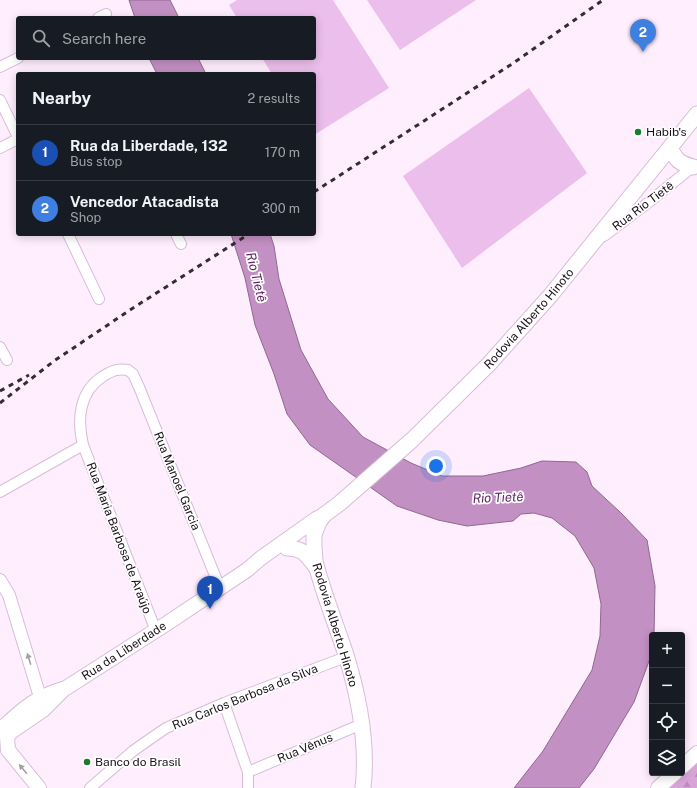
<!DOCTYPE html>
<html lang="en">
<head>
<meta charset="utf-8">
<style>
  body { margin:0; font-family:"Public Sans",sans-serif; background:#242831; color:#f1f3f6 }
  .controls { position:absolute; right:12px; bottom:12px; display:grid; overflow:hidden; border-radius:4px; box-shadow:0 2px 10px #0003 }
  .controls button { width:36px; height:36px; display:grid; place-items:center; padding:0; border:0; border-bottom:1px solid #363941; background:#171b24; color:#f1f3f6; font:20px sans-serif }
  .you { position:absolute; left:436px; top:466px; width:14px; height:14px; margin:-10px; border:3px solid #fff; border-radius:50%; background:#1a73e8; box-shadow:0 0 0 6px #1a73e833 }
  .badge { display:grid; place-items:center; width:26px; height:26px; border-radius:50%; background:#db2777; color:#fff; font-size:13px; font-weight:700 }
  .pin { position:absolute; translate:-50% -33px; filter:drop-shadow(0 1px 2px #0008) }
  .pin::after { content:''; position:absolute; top:21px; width:14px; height:12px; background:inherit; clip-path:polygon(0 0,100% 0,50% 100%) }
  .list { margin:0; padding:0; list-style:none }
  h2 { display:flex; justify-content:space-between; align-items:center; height:52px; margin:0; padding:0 16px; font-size:17px }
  h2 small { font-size:13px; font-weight:400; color:#9ea1a6 }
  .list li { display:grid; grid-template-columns:26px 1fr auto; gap:12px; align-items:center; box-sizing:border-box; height:56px; padding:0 16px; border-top:1px solid #363941 }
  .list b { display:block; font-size:15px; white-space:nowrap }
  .list p { margin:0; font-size:13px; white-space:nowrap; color:#9ea1a6 }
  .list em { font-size:13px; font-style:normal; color:#9ea1a6 }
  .icon { flex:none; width:22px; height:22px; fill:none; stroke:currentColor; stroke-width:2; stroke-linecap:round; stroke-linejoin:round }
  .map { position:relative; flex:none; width:697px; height:788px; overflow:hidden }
  .search { position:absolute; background:#171b24; box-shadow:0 2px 10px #0003; left:16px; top:16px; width:300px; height:44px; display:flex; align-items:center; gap:10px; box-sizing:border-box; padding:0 14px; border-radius:4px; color:#9ea1a6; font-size:15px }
  .panel { position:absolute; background:#171b24; box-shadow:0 2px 10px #0003; left:16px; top:72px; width:300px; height:164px; border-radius:4px }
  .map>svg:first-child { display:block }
  .forest { fill:url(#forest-firs) }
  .pitch { fill:#ebbeeb }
  .water { fill:#c390c3; stroke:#906990 }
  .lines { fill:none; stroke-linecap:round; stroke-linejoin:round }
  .minor-casing { stroke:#d7bcd7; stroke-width:12 }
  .tertiary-casing { stroke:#d7bcd7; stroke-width:14 }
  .secondary-casing { stroke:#d7bcd7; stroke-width:16 }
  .primary-casing { stroke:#d7bcd7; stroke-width:17 }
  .minor { stroke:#fff; stroke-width:10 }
  .tertiary { stroke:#fff; stroke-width:12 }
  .secondary { stroke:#fff; stroke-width:14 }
  .primary { stroke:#fff; stroke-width:15 }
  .rail { stroke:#352b35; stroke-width:3; stroke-dasharray:5 5; stroke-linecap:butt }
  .oneway { fill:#a39fa3 }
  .poi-dot { fill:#187c2f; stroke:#fff; stroke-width:1.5 }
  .labels { text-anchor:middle; stroke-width:3.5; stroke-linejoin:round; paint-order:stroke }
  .poi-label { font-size:12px; fill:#180f18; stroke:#fff; text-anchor:start }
  .street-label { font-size:12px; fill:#180f18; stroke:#fff }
  .water-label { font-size:13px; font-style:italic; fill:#622664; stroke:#fff }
</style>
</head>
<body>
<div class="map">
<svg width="697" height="788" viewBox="0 0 697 788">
  <defs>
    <pattern id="forest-firs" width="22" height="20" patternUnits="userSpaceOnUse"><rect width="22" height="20" fill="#d9a5d9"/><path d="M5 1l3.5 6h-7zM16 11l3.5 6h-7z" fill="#ba8dba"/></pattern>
  </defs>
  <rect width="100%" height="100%" fill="#ffeefe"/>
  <polygon class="forest" points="697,763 697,788 668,788"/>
  <g class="pitch">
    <polygon points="237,0 333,0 389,88 314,135 314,74 272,74 262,58 314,58 314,18 237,18 229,5"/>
    <polygon points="367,0 476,0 400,50"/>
    <polygon points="529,88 587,173 462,268 403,176"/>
  </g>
  <g class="water">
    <polygon points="129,0 170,0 179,18 135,18"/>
    <polygon points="149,58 198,58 206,74 157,74"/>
    <polygon points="231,234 270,234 274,246 279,279 301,350 328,399 363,437 411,463 442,476 483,476 521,468 542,461 576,462 587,472 592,486 621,513 647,540 655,586 654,635 652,635 652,653 634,702 594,769 579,788 514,788 543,751 592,670 600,636 601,604 594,568 575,536 552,518 534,513 521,514 513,521 467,526 438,520 397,506 310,445 287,414 274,374 255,325 245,278"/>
  </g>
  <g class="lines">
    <defs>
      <g id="minor">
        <polyline points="98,18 106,14"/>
        <polyline points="0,67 18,58"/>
        <polyline points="0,100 18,137"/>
        <polyline points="0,148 18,139"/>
        <polyline points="68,234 99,299"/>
        <polyline points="176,234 181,244"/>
        <polyline points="604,236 649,202 695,165"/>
        <polyline points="0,347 7,360"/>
        <polyline points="83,445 156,631"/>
        <path d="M0,492L83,445C77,420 79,392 102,377C111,371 118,368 128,370L133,374L139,387L220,588"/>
        <polyline points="224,703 248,772 248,788"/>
        <polyline points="248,772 362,724"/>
        <polyline points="90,788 133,751 150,739 166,728 224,703 346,657"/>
      </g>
      <polyline id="tertiary" points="0,580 9,595 40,697"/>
      <g id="secondary">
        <path id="s1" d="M0,730C23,709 35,697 66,688L169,622L247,570L261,558L316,519L324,515"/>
        <polyline points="682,767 697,753"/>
        <polyline points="39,788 8,750 7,737 11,732 43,710 63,690"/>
        <polyline points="658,788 675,773"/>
      </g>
      <g id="primary">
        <path d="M670,148C677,161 679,163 693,167"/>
        <path d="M287,548C303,548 307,555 316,567"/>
        <path id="s2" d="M363,788C368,744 359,697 346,655C336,624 323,593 315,561L314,546V534L319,522L324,515L340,503L412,440L489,364L550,296L697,114"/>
      </g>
    </defs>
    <use href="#minor" class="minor-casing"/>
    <use href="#tertiary" class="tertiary-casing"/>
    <use href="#secondary" class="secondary-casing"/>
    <use href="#primary" class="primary-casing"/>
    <use href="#minor" class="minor"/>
    <use href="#tertiary" class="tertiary"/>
    <use href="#secondary" class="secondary"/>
    <use href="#primary" class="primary"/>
    <g class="rail">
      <polyline points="314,192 512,64 603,0"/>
      <polyline points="0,391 29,375"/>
      <polyline points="0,403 54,361 133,308 249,234"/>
    </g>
  </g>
  <defs><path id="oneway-solid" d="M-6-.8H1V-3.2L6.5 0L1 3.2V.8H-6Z"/></defs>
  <g class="oneway">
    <use href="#oneway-solid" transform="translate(29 659) rotate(-107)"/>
    <use href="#oneway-solid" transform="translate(23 769) rotate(-129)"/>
  </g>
  <g class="poi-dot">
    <circle cx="638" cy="132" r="4"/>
    <circle cx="87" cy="762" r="4"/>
  </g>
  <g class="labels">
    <g class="poi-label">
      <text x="646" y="136">Habib's</text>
      <text x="95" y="766">Banco do Brasil</text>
    </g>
    <g class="street-label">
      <text transform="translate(643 206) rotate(-37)" y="4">Rua Rio Tietê</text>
      <text dy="4" stroke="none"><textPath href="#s2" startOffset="567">Rodovia Alberto Hinoto</textPath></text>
      <text transform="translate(177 481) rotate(68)" y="4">Rua Manoel Garcia</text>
      <text transform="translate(119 538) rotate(69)" y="4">Rua Maria Barbosa de Araújo</text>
      <text transform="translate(335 625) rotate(73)" y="4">Rodovia Alberto Hinoto</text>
      <text dy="4" stroke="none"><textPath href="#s1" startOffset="148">Rua da Liberdade</textPath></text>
      <text transform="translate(245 697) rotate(-22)" y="4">Rua Carlos Barbosa da Silva</text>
      <text transform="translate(305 748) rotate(-23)" y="4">Rua Vênus</text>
    </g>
    <g class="water-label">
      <text transform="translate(257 277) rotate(76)" y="5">Rio Tietê</text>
      <text transform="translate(498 497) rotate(-2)" y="5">Rio Tietê</text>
    </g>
  </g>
</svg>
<div class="controls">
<button>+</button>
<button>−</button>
<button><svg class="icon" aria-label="locate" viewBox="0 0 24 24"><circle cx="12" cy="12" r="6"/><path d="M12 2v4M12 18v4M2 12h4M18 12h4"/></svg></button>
<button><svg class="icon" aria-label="layers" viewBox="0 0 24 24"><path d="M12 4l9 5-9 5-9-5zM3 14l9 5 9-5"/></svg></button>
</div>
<div class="you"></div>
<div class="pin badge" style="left:210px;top:609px;background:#1a4fb4">1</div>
<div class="pin badge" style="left:643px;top:52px;background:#3f7fe0">2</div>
<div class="search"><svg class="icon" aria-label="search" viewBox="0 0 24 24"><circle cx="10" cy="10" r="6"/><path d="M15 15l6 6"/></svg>Search here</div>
<section class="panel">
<h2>Nearby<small>2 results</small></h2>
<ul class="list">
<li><span class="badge" style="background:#1a4fb4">1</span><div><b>Rua da Liberdade, 132</b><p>Bus stop</p></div><em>170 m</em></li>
<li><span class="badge" style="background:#3f7fe0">2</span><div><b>Vencedor Atacadista</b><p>Shop</p></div><em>300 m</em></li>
</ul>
</section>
</div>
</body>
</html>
